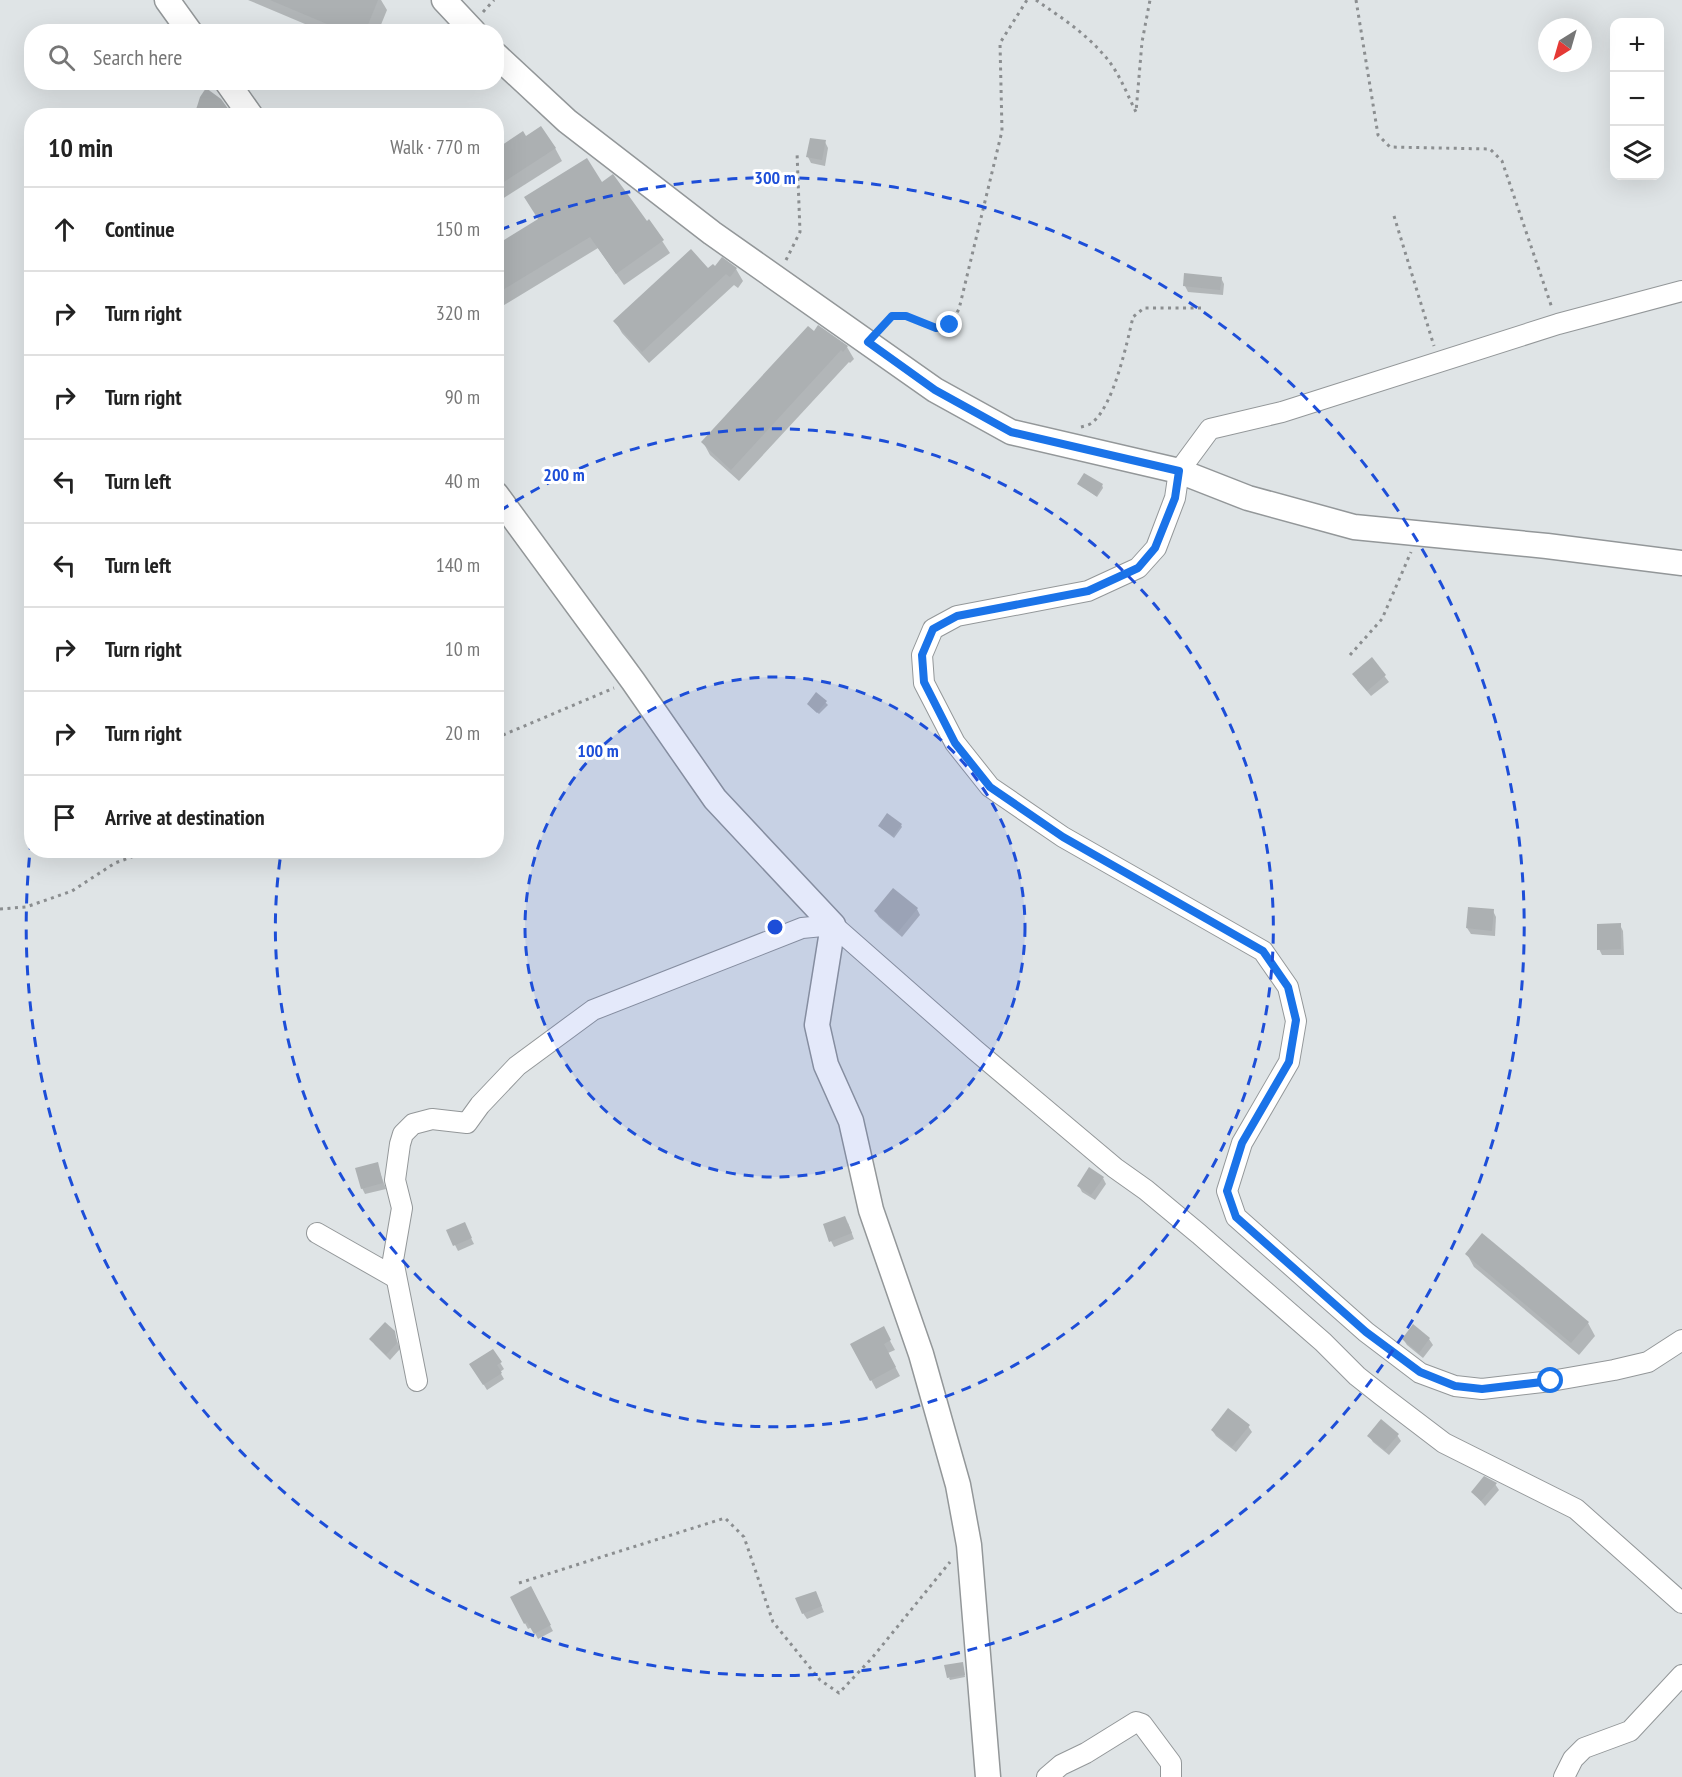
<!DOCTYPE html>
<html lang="en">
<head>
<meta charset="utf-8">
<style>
  body { margin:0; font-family:"PT Sans Narrow",sans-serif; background:#f2f2f2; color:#222 }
  .controls { position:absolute; right:18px; top:18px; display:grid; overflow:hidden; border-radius:12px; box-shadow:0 6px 24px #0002 }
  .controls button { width:54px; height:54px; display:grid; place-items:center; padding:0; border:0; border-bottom:2px solid #e0e0e0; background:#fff; color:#222; font:30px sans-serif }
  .compass { position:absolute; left:1538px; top:18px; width:54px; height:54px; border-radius:50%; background:#fff; box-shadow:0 6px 24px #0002; rotate:217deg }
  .stop { position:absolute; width:18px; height:18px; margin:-14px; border:4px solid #1a73e8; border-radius:50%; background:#fff }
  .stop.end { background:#1a73e8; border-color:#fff; box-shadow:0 2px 6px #0008 }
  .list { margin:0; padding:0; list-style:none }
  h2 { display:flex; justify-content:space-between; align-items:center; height:78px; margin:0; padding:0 24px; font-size:26px }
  h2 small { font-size:20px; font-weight:400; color:#767676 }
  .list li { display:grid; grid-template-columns:39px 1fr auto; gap:18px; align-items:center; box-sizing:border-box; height:84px; padding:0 24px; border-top:2px solid #e0e0e0 }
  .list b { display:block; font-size:22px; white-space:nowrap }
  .list em { font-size:20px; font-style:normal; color:#767676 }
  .icon { flex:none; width:33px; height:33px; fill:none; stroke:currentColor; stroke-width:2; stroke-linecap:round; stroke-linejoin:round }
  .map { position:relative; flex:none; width:1682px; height:1777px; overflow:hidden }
  .search { position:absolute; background:#fff; box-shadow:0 6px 24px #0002; left:24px; top:24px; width:480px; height:66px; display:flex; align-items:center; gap:15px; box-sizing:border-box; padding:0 21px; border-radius:24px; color:#767676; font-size:22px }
  .panel { position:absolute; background:#fff; box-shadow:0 6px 24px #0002; left:24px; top:108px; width:480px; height:750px; border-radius:24px }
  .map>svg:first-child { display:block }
  .shadow { fill:#0003 }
  .building { fill:#acb0b2 }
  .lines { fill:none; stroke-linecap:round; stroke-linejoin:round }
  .minor-casing { stroke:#939799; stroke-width:22 }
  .major-casing { stroke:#939799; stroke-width:27 }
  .path { stroke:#8b8e90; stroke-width:3; stroke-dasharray:3 4.5; stroke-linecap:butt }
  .minor { stroke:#fff; stroke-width:20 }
  .major { stroke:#fff; stroke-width:24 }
  .route { stroke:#1a73e8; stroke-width:8 }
  .ring { fill:none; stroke:#1d4ed8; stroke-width:3; stroke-dasharray:10 8 }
  .centre { fill:#1d4ed8; stroke:#fff; stroke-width:3 }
  .ring-label { font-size:18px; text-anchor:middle; font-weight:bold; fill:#1d4ed8; stroke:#fff; stroke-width:6; stroke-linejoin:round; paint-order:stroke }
</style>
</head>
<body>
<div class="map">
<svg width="1682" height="1777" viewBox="0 0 1682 1777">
  <rect width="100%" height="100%" fill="#dfe4e6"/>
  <g class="shadow">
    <polygon points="248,0 381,0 387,10 378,32 324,32"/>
    <polygon points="526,138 555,148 562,161 496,203 496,151"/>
    <polygon points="825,142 828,148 825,166 811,163 808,157"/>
    <polygon points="602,184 646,223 649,221 670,253 624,285 598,248 496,310 496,246"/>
    <polygon points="722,259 736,269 743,281 738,288 734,285 649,363 622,333 615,321 708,270 715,269"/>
    <polygon points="1221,278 1224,284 1223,295 1188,292 1185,286"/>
    <polygon points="814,333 847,347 854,359 850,363 849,362 739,481 710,455 703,442"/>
    <polygon points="1079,484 1102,485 1103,488 1097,497"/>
    <polygon points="1371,659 1389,682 1371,696 1357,680"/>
    <polygon points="817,694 828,705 819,714 810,706"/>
    <polygon points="901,825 902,827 894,838 881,828"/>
    <polygon points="917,909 920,915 902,937 879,917 875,911"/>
    <polygon points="1493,911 1496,917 1495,936 1471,934 1467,928"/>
    <polygon points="1620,925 1623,931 1624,955 1602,955 1599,949"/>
    <polygon points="377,1164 386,1189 365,1194 362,1188"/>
    <polygon points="1103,1178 1106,1184 1095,1200 1082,1192 1079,1186"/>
    <polygon points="848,1223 854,1239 834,1247 831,1241"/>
    <polygon points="467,1230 474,1244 458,1251 448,1231"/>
    <polygon points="1467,1254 1588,1323 1595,1336 1579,1355 1474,1267"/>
    <polygon points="1414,1326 1429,1339 1433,1345 1423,1358 1407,1345 1403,1339"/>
    <polygon points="883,1328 895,1350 888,1353 900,1376 876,1389 852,1345"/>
    <polygon points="394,1332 400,1349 390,1360 375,1345 371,1339"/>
    <polygon points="493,1351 504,1369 500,1372 504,1379 487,1390 471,1364"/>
    <polygon points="1248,1426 1252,1432 1236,1452 1216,1436 1212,1430"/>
    <polygon points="1397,1435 1401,1441 1389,1455 1373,1442 1369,1436"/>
    <polygon points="1495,1484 1499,1490 1485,1506 1473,1492"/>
    <polygon points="530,1588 553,1631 538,1639 532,1627 528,1629 512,1598"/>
    <polygon points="818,1598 824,1612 807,1619 803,1613"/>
    <polygon points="963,1666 965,1677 950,1680 949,1678"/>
  </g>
  <g class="building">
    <polygon points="270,0 378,0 365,32 346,32"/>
    <polygon points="206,88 221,99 229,110 225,116 194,116 200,97"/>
    <polygon points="541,126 556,148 496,187 496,149 523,131 526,136"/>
    <polygon points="810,138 826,140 822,160 806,157"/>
    <polygon points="587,158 602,182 613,174 647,221 649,219 664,240 616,274 590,237 496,294 496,245 538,219 524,197"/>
    <polygon points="691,249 708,268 713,264 715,266 722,257 737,268 730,277 726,274 642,352 613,321"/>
    <polygon points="1184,273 1222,277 1220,290 1183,286"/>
    <polygon points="818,325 848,346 843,352 841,350 731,470 701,442 808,326 814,331"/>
    <polygon points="1084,473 1103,484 1096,496 1077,484"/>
    <polygon points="1372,657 1386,675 1367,691 1352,674"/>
    <polygon points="816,692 827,701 817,713 807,704"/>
    <polygon points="887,813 902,824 893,836 878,826"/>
    <polygon points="893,888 918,908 898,932 874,911"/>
    <polygon points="1468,907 1494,909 1492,931 1466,928"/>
    <polygon points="1621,923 1621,949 1597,950 1597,924"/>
    <polygon points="378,1162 383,1183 361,1189 355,1168"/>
    <polygon points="1089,1167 1104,1177 1091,1195 1077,1186"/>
    <polygon points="845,1216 852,1233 829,1242 823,1224"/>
    <polygon points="465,1222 472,1238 453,1246 446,1230"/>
    <polygon points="1482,1233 1589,1322 1571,1343 1465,1254"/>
    <polygon points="385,1322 395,1331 397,1343 386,1355 369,1339"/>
    <polygon points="1413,1324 1430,1338 1419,1353 1402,1339"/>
    <polygon points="884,1326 891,1340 884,1344 896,1367 870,1381 850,1344"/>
    <polygon points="493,1349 502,1362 497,1365 502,1373 483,1385 469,1364"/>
    <polygon points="1228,1408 1250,1425 1232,1447 1211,1430"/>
    <polygon points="1381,1419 1399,1434 1385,1450 1367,1436"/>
    <polygon points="1484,1476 1497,1483 1481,1501 1471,1492"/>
    <polygon points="531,1586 551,1625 534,1634 527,1622 524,1624 510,1597"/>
    <polygon points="816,1591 822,1606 802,1614 795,1598"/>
    <polygon points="963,1662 965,1675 947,1678 944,1665"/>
  </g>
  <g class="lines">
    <defs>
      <g id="minor">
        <polyline points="1682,291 1558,324 1282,412 1210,429 1179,471 1175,498 1156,548 1138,568 1088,591 957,616 933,629 922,655 924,683 955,743 990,787 1063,837 1263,951 1288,987 1296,1021 1289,1062 1242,1143 1227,1191 1236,1217 1366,1332 1420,1373 1455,1386 1482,1389 1551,1381 1614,1370 1648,1362 1682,1340"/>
        <polyline points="317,1233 396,1278"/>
        <polyline points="417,1381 393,1260 402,1208 395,1180 400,1144 403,1134 413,1124 432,1119 467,1123 480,1105 517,1066 593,1010 802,928 833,925 975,1050 1115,1168 1146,1190 1199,1234 1323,1342 1357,1376 1381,1395 1444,1443 1576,1509 1682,1603"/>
        <polyline points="1047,1777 1061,1765 1086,1753 1136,1722 1142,1724 1171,1763 1171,1777"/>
        <polyline points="1564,1777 1573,1759 1584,1748 1630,1731 1682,1675"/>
      </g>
      <g id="major">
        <polyline points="167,0 190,32"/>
        <polyline points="444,0 474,32"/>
        <polyline points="496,55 567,121 712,233 935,390 1011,432 1179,471 1248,498 1354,527 1547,546 1682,563"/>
        <polyline points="227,82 251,116"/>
        <polyline points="496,494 633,681 715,799 833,925 817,1025 826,1065 851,1121 871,1210 921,1354 958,1485 969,1545 988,1777"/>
      </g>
    </defs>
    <use href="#minor" class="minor-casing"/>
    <use href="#major" class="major-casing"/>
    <g class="path">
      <path d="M1036,0C1059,16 1084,32 1103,54C1118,70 1126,92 1136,112L1142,42L1150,0"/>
      <polyline points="1356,0 1378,135 1390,147 1490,149 1502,161 1552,308"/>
      <polyline points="483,12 494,0"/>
      <polyline points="1394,216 1434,346"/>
      <polyline points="786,260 800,232 797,152"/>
      <polyline points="882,327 892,316 906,316 936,328 950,325 959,309 1002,131 1000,43 1027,0"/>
      <path d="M1081,427C1085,426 1090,425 1093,422C1114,404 1127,343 1133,317L1144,308H1201"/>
      <polyline points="1350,655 1382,619 1411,552"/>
      <polyline points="496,738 614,688"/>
      <polyline points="0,909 26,907 72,891 115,863 151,850"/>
      <polyline points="519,1583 725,1518 744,1537 773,1622 820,1680 839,1693 872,1658 950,1562"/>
    </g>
    <use href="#minor" class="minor"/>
    <use href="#major" class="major"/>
  </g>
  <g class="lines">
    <polyline class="route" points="950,325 936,328 906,316 892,316 868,342 935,390 1011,432 1179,471 1175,498 1155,548 1138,568 1088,591 957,616 933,629 922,655 924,682 955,743 990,787 1063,837 1263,951 1288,987 1296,1020 1289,1062 1242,1143 1227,1191 1236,1217 1366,1332 1420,1372 1455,1386 1482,1389 1551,1381"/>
  </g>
  <circle cx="775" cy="927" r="250" fill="#1d4ed8" fill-opacity=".12"/>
  <g class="ring">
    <circle cx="775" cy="927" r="250"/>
    <path d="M500 511A499 499 0 1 1 281 853"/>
    <path d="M500 230A749 749 0 1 1 31 842"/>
  </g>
  <circle cx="775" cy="927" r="9" class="centre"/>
  <g class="ring-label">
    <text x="775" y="184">300 m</text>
    <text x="564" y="481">200 m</text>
    <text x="598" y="757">100 m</text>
  </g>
</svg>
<div class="controls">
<button>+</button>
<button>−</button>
<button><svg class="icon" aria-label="layers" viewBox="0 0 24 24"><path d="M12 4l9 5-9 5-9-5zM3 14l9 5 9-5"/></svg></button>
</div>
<svg class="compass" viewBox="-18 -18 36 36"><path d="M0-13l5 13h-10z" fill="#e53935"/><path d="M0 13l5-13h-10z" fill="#767676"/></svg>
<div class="stop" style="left:1551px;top:1381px"></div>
<div class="stop end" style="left:950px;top:325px"></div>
<div class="search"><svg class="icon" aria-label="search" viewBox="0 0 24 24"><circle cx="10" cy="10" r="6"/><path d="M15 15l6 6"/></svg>Search here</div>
<section class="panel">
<h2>10 min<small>Walk · 770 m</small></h2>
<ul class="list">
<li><svg class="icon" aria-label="ahead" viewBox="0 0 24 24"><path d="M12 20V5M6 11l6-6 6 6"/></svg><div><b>Continue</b></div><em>150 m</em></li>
<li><svg class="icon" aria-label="right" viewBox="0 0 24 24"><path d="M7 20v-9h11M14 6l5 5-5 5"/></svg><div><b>Turn right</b></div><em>320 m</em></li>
<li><svg class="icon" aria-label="right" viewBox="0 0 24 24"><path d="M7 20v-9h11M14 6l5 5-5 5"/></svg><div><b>Turn right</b></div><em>90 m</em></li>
<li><svg class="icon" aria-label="left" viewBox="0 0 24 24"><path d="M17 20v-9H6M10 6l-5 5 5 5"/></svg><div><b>Turn left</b></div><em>40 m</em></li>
<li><svg class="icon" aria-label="left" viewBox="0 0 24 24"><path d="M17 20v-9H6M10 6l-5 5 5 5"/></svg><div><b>Turn left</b></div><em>140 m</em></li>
<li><svg class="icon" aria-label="right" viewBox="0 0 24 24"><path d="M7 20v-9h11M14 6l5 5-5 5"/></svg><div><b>Turn right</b></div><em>10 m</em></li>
<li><svg class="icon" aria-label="right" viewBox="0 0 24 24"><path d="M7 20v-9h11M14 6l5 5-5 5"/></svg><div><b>Turn right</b></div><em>20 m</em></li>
<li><svg class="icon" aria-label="arrive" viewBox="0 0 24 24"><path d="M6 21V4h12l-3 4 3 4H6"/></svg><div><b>Arrive at destination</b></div></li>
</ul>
</section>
</div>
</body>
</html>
